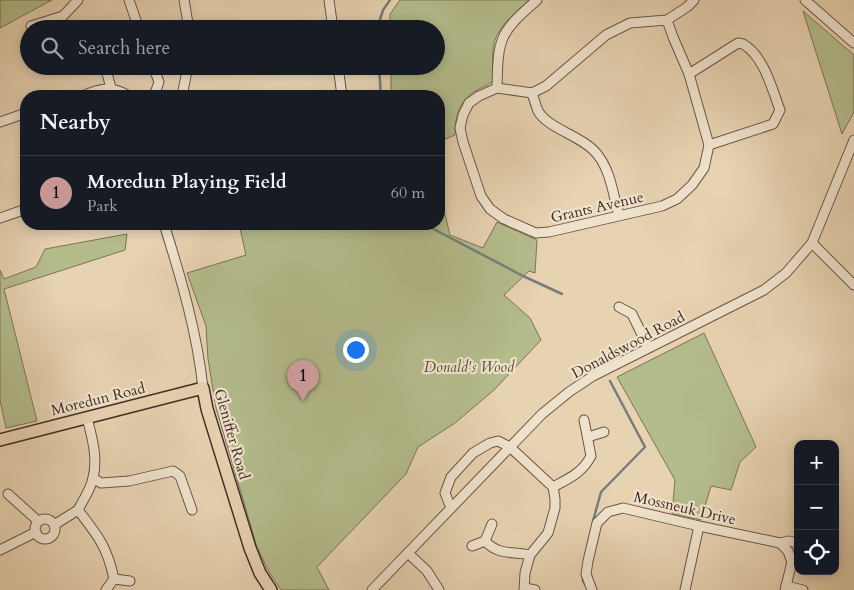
<!DOCTYPE html>
<html lang="en">
<head>
<meta charset="utf-8">
<style>
  body { margin:0; font-family:Cardo,serif; background:#242831; color:#f1f3f6 }
  .controls { position:absolute; right:15px; bottom:15px; display:grid; overflow:hidden; border-radius:10px; box-shadow:0 2px 12px #0003 }
  .controls button { width:45px; height:45px; display:grid; place-items:center; padding:0; border:0; border-bottom:1px solid #363941; background:#171b24; color:#f1f3f6; font:25px sans-serif }
  .you { position:absolute; left:355px; top:349px; width:18px; height:18px; margin:-12px; border:4px solid #fff; border-radius:50%; background:#1a73e8; box-shadow:0 0 0 8px #1a73e833 }
  .badge { display:grid; place-items:center; width:32px; height:32px; border-radius:50%; background:#c59692; color:#111; font-size:16px; font-weight:700 }
  .pin { position:absolute; translate:-50% -41px; filter:drop-shadow(0 1px 2px #0008) }
  .pin::after { content:''; position:absolute; top:26px; width:18px; height:15px; background:inherit; clip-path:polygon(0 0,100% 0,50% 100%) }
  .list { margin:0; padding:0; list-style:none }
  h2 { display:flex; justify-content:space-between; align-items:center; height:65px; margin:0; padding:0 20px; font-size:21px }
  h2 small { font-size:16px; font-weight:400; color:#9ea1a6 }
  .list li { display:grid; grid-template-columns:32px 1fr auto; gap:15px; align-items:center; box-sizing:border-box; height:75px; padding:0 20px; border-top:1px solid #363941 }
  .list b { display:block; font-size:19px; white-space:nowrap }
  .list p { margin:0; font-size:16px; white-space:nowrap; color:#9ea1a6 }
  .list em { font-size:16px; font-style:normal; color:#9ea1a6 }
  .icon { flex:none; width:28px; height:28px; fill:none; stroke:currentColor; stroke-width:2; stroke-linecap:round; stroke-linejoin:round }
  .map { position:relative; flex:none; width:854px; height:590px; overflow:hidden }
  .search { position:absolute; background:#171b24; box-shadow:0 2px 12px #0003; left:20px; top:20px; width:425px; height:55px; display:flex; align-items:center; gap:12px; box-sizing:border-box; padding:0 18px; border-radius:28px; color:#9ea1a6; font-size:19px }
  .panel { position:absolute; background:#171b24; box-shadow:0 2px 12px #0003; left:20px; top:90px; width:425px; height:140px; border-radius:20px }
  .map>svg:first-child { display:block }
  .green { fill:#b4bc8c; stroke:#7c7458 }
  .lines { fill:none; stroke-linecap:round; stroke-linejoin:round }
  .stream { stroke:#777e7b; stroke-width:2.5 }
  .minor-casing { stroke:#6c5646; stroke-width:11 }
  .major-casing { stroke:#432c23; stroke-width:14 }
  .minor { stroke:#efe2cc; stroke-width:9 }
  .major { stroke:#e7d2b1; stroke-width:11 }
  .labels { text-anchor:middle; stroke-width:4.5; stroke-linejoin:round; paint-order:stroke }
  .street-label { font-size:15px; fill:#432c23; stroke:#efe2cc }
  .park-label { font-size:15px; font-style:italic; fill:#5a4938; stroke:#efe2cc }
</style>
</head>
<body>
<div class="map">
<svg width="854" height="590" viewBox="0 0 854 590">
  <rect width="100%" height="100%" fill="#e7d2b1"/>
  <filter id="stains"><feTurbulence type="fractalNoise" baseFrequency=".004" numOctaves="4"/><feColorMatrix values="0 0 0 0 .2 0 0 0 0 .09 0 0 0 0 .02 0 0 0 .5 -.17"/></filter>
  <radialGradient id="worn" r=".72"><stop offset=".6" stop-color="#630" stop-opacity="0"/><stop offset="1" stop-color="#630" stop-opacity=".3"/></radialGradient>
  <g class="green">
    <polygon points="0,0 52,0 0,28"/>
    <path d="M400,0H530C515,13 495,28 493,49C492,59 493,70 493,81C487,86 479,88 472,93C458,104 455,118 455,135L439,142V96H391V66H436V29H390V14Z"/>
    <polygon points="803,11 854,55 854,112 842,134"/>
    <polygon points="439,190 450,235 483,248 497,222 537,240 535,273 529,271 504,295 530,318 541,340 494,390 455,423 418,447 406,474 317,567 329,590 281,590 269,572 257,547 216,408 208,359 206,326 187,273 246,255 239,224 439,224"/>
    <polygon points="127,234 125,250 4,289 37,421 6,428 0,400 0,270 4,279 36,267 45,249"/>
    <polygon points="704,333 756,447 740,462 731,490 711,486 701,520 672,514 675,480 617,377"/>
  </g>
  <g class="lines">
    <g class="stream">
      <polyline points="377,29 383,10 390,0"/>
      <polyline points="379,66 381,96"/>
      <polyline points="424,224 523,276 562,294"/>
      <polyline points="593,521 601,492 645,447 610,381"/>
      <polyline points="584,563 589,539"/>
      <polyline points="583,576 583,581 587,587"/>
    </g>
    <defs>
      <g id="minor">
        <polyline points="129,0 139,29"/>
        <polyline points="184,0 189,29"/>
        <polyline points="329,0 333,29"/>
        <polyline points="805,0 854,43"/>
        <polyline points="667,20 673,37 689,74 709,145 704,168 692,185 677,199 662,206 549,232 536,233 504,219 490,209 481,196 463,142 460,128 463,115 469,103 479,96 497,88 532,93 546,86 606,35 630,23 667,20 687,7 694,0"/>
        <polyline points="31,26 63,16 78,0"/>
        <polyline points="105,66 111,88"/>
        <polyline points="153,66 159,82 154,96"/>
        <polyline points="338,66 342,96"/>
        <path d="M689,74L738,43L743,44C764,56 772,89 780,110L773,124L709,145"/>
        <path d="M497,88C498,38 499,33 537,0"/>
        <path d="M532,93C534,99 536,106 538,111C548,129 583,136 597,154C611,171 613,195 619,215"/>
        <path d="M82,96C101,88 110,85 129,96"/>
        <polyline points="182,96 188,66"/>
        <polyline points="0,122 26,113"/>
        <polyline points="0,218 26,209"/>
        <path d="M164,224C181,278 197,332 203,388"/>
        <polyline points="812,243 854,285"/>
        <polyline points="619,307 632,314 648,347"/>
        <path d="M87,418C92,437 98,458 93,478C91,489 83,500 78,510C98,536 107,546 114,579L106,590"/>
        <polyline points="588,437 604,432"/>
        <polyline points="93,478 101,483 129,481 173,471 180,476 192,510"/>
        <path d="M553,487C570,478 582,473 591,456L584,420"/>
        <polyline points="8,494 38,521"/>
        <polyline points="451,508 445,493 451,477 473,453 490,443 498,441 510,447 553,487 555,499 555,508 548,533 530,555 525,573 524,590"/>
        <circle cx="45" cy="529" r="10"/>
        <polyline points="54,525 78,510"/>
        <path d="M485,541C499,556 512,551 530,555"/>
        <polyline points="780,543 788,551 792,562"/>
        <polyline points="472,546 485,541 492,524"/>
        <polyline points="0,550 36,532"/>
        <polyline points="408,553 427,571 439,590"/>
        <polyline points="114,579 130,581"/>
        <polyline points="786,586 803,590"/>
        <polyline points="525,588 535,590"/>
        <polyline points="372,590 542,414 569,392 593,376 764,290 786,273 812,243 854,140"/>
        <polyline points="592,590 586,574 588,561 597,523 608,512 623,508 699,526 780,543 789,541 798,543"/>
        <polyline points="685,590 699,526"/>
        <polyline points="785,590 792,562 798,556"/>
      </g>
      <polyline id="major" points="0,440 203,388 207,409 250,548 260,573 271,590"/>
    </defs>
    <use href="#minor" class="minor-casing"/>
    <use href="#major" class="major-casing"/>
    <use href="#minor" class="minor"/>
    <use href="#major" class="major"/>
  </g>
  <g class="labels">
    <g class="street-label">
      <text transform="translate(597 207) rotate(-13)" y="5">Grants Avenue</text>
      <text transform="translate(628 345) rotate(-28)" y="5">Donaldswood Road</text>
      <text transform="translate(98 399) rotate(-14)" y="5">Moredun Road</text>
      <text transform="translate(232 434) rotate(74)" y="5">Gleniffer Road</text>
      <text transform="translate(685 508) rotate(13)" y="5">Mossneuk Drive</text>
    </g>
    <g class="park-label">
      <text x="469" y="372">Donald's Wood</text>
    </g>
  </g>
  <rect width="100%" height="100%" filter="url(#stains)"/>
  <rect width="100%" height="100%" fill="url(#worn)"/>
</svg>
<div class="controls">
<button>+</button>
<button>−</button>
<button><svg class="icon" aria-label="locate" viewBox="0 0 24 24"><circle cx="12" cy="12" r="6"/><path d="M12 2v4M12 18v4M2 12h4M18 12h4"/></svg></button>
</div>
<div class="you"></div>
<div class="pin badge" style="left:303px;top:401px">1</div>
<div class="search"><svg class="icon" aria-label="search" viewBox="0 0 24 24"><circle cx="10" cy="10" r="6"/><path d="M15 15l6 6"/></svg>Search here</div>
<section class="panel">
<h2>Nearby<small></small></h2>
<ul class="list">
<li><span class="badge">1</span><div><b>Moredun Playing Field</b><p>Park</p></div><em>60 m</em></li>
</ul>
</section>
</div>
</body>
</html>
